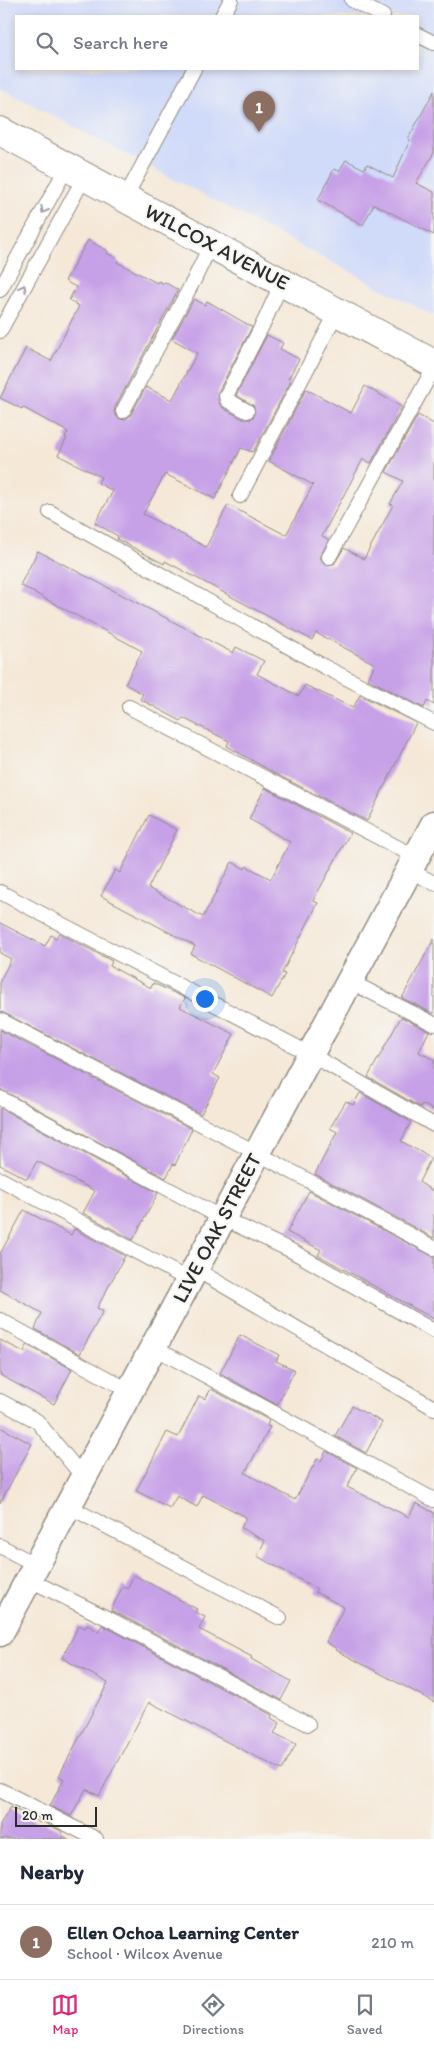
<!DOCTYPE html>
<html lang="en">
<head>
<meta charset="utf-8">
<style>
  body { margin:0; font-family:Itim,sans-serif; background:#f6f6f7; color:#1f2937 }
  .scale { position:absolute; left:15px; bottom:12px; width:82px; box-sizing:border-box; padding-left:5px; border:2px solid #2b2b2b; border-top:0; font-size:14px; line-height:18px; white-space:nowrap; color:#2b2b2b; -webkit-text-stroke:4px #f6f6f2; paint-order:stroke }
  .you { position:absolute; left:204px; top:998px; width:18px; height:18px; margin:-12px; border:4px solid #fff; border-radius:50%; background:#1a73e8; box-shadow:0 0 0 8px #1a73e833 }
  .badge { display:grid; place-items:center; width:32px; height:32px; border-radius:50%; background:#db2777; color:#fff; font-size:16px; font-weight:700 }
  .pin { position:absolute; translate:-50% -41px; filter:drop-shadow(0 1px 2px #0008) }
  .pin::after { content:''; position:absolute; top:26px; width:18px; height:15px; background:inherit; clip-path:polygon(0 0,100% 0,50% 100%) }
  .list { margin:0; padding:0; list-style:none }
  h2 { display:flex; justify-content:space-between; align-items:center; height:65px; margin:0; padding:0 20px; font-size:21px }
  h2 small { font-size:16px; font-weight:400; color:#747a83 }
  .list li { display:grid; grid-template-columns:32px 1fr auto; gap:15px; align-items:center; box-sizing:border-box; height:75px; padding:0 20px; border-top:1px solid #e0e1e3 }
  .list b { display:block; font-size:19px; white-space:nowrap }
  .list p { margin:0; font-size:16px; white-space:nowrap; color:#747a83 }
  .list em { font-size:16px; font-style:normal; color:#747a83 }
  .icon { flex:none; width:28px; height:28px; fill:none; stroke:currentColor; stroke-width:2; stroke-linecap:round; stroke-linejoin:round }
  .map { position:relative; flex:none; width:434px; height:1839px; overflow:hidden }
  .search { position:absolute; background:#fff; box-shadow:0 2px 8px #0003; left:15px; right:15px; top:15px; height:55px; display:flex; align-items:center; gap:12px; box-sizing:border-box; padding:0 18px; border-radius:0px; color:#747a83; font-size:19px }
  .sheet { height:140px; background:#fff }
  nav { display:flex; justify-content:space-around; align-items:center; box-sizing:border-box; height:70px; border-top:1px solid #e0e1e3; background:#fff; font-size:14px; color:#747a83 }
  nav a { display:grid; justify-items:center; gap:2px }
  nav .on { color:#db2777 }
  .map>svg:first-child { display:block }
  .built { fill:#d0daf9; fill-rule:evenodd }
  .building { fill:#c7a1e7 }
  .lines { fill:none; stroke-linecap:round; stroke-linejoin:round }
  .lane-casing { stroke:#908a81; stroke-width:16 }
  .street-casing { stroke:#908a81; stroke-width:29 }
  .secondary-casing { stroke:#908a81; stroke-width:30 }
  .lane { stroke:#fff; stroke-width:14 }
  .street { stroke:#fff; stroke-width:26 }
  .secondary { stroke:#fff; stroke-width:28 }
  .oneway { stroke:#a0a0a0 }
  .labels { text-anchor:middle; stroke-width:4.5; stroke-linejoin:round; paint-order:stroke }
  .street-label { font-size:21px; fill:#2b2b2b; stroke:#f6f6f2 }
</style>
</head>
<body>
<div class="map">
<svg width="434" height="1839" viewBox="0 0 434 1839">
  <rect width="100%" height="100%" fill="#f6f6f2"/>
  <filter id="ink" filterUnits="userSpaceOnUse"><feTurbulence type="fractalNoise" baseFrequency=".02" numOctaves="2"/><feDisplacementMap in="SourceGraphic" scale="10" xChannelSelector="R" yChannelSelector="G"/><feConvolveMatrix kernelMatrix="1 2 1 2 8 2 1 2 1" color-interpolation-filters="sRGB"/></filter>
  <filter id="wash" filterUnits="userSpaceOnUse"><feTurbulence type="fractalNoise" baseFrequency=".0096" numOctaves="4" result="noise"/><feDisplacementMap in="SourceGraphic" scale="20" xChannelSelector="R" yChannelSelector="G"/><feGaussianBlur stdDeviation="1.12" result="paint"/><feColorMatrix in="noise" values="0 0 0 0 0 0 0 0 0 0 0 0 0 0 0 0 0 1.4 0 .05"/><feComposite in="paint" operator="in"/></filter>
  <g filter="url(#wash)">
    <rect width="100%" height="100%" fill="#f5e8d7"/>
    <path class="built" d="M0,0H434V316L0,88ZM16,16H418V69H16Z"/>
    <g id="blocks">
      <g class="building">
        <polygon points="434,91 434,153 416,183 434,192 434,235 374,204 363,225 318,200 334,169 339,171 346,160 364,169 367,164 393,178 410,140 408,139"/>
        <polygon points="88,240 108,251 107,253 118,259 117,262 157,283 158,281 164,284 164,282 178,290 115,407 114,412 118,418 124,420 130,416 146,387 172,400 197,353 172,339 194,299 205,305 207,301 252,327 218,392 219,402 223,408 243,419 251,419 254,416 254,406 236,395 267,335 283,343 280,349 299,359 288,379 291,381 253,452 241,448 215,499 165,474 143,514 206,547 228,505 286,535 313,485 269,461 306,389 351,413 365,386 402,407 371,463 363,459 322,536 329,540 320,557 325,565 334,564 344,548 364,559 393,505 390,504 403,481 386,472 418,415 434,424 434,705 427,701 424,708 368,679 375,664 316,633 312,640 165,561 164,564 117,539 118,536 95,523 113,491 98,483 101,477 58,455 67,438 65,437 68,432 22,407 22,409 0,398 26,348 51,361 79,306 69,300 76,287 65,281"/>
        <polygon points="38,551 233,653 236,647 264,661 257,674 299,696 305,685 353,708 360,695 416,723 367,821 274,773 227,746 229,741 183,718 181,721 140,699 143,694 125,684 142,651 20,585"/>
        <polygon points="265,788 350,833 313,901 318,903 282,973 285,974 272,998 191,954 195,946 101,896 115,870 120,873 149,815 177,830 148,888 203,917 232,862 245,869 246,866 271,879 290,842 249,819"/>
        <polygon points="0,923 45,946 51,935 56,938 59,933 112,961 110,966 151,988 153,983 185,998 180,1007 234,1034 213,1074 220,1078 201,1114 0,1011 0,981 11,959 0,953"/>
        <polygon points="434,939 434,1014 402,998"/>
        <polygon points="401,1017 429,1031 419,1052 434,1060 434,1110 422,1104 420,1107 368,1077"/>
        <polygon points="0,1030 192,1129 175,1165 173,1164 166,1178 0,1089"/>
        <polygon points="360,1093 411,1122 401,1141 431,1158 419,1182 434,1192 434,1238 315,1174 337,1132 330,1128 346,1101 353,1105"/>
        <polygon points="0,1108 158,1193 133,1240 83,1213 95,1191 37,1161 27,1179 0,1165"/>
        <polygon points="309,1191 434,1257 434,1319 318,1255 321,1250 287,1232"/>
        <polygon points="24,1210 71,1235 74,1229 125,1256 97,1308 103,1311 80,1354 35,1329 42,1313 0,1290 0,1254"/>
        <polygon points="240,1335 279,1355 276,1361 295,1370 277,1405 220,1373"/>
        <polygon points="0,1340 24,1352 27,1345 72,1369 54,1404 0,1375"/>
        <polygon points="211,1389 269,1420 267,1426 270,1427 245,1473 295,1500 317,1459 321,1461 326,1451 357,1468 347,1487 409,1517 416,1503 434,1513 434,1702 336,1650 337,1649 326,1642 344,1607 315,1592 317,1589 257,1556 265,1541 241,1528 246,1517 203,1495 197,1507 177,1496 170,1508 136,1491 167,1432 178,1437 199,1396 205,1399"/>
        <polygon points="352,1406 382,1422 366,1453 335,1436"/>
        <polygon points="0,1427 32,1444 0,1503"/>
        <polygon points="134,1575 197,1609 195,1612 205,1617 199,1629 252,1657 251,1659 291,1681 281,1700 111,1610 123,1586 127,1589"/>
        <polygon points="79,1625 85,1628 87,1625 99,1632 102,1625 272,1715 271,1718 280,1723 274,1733 296,1744 282,1770 149,1702 99,1796 86,1789 71,1816 50,1806 64,1779 59,1776 108,1683 62,1658"/>
        <polygon points="11,1807 40,1823 41,1821 63,1832 61,1835 69,1839 0,1839 0,1824"/>
      </g>
    </g>
  </g>
  <g filter="url(#ink)">
    <use href="#blocks" fill-opacity="0" stroke="#908a81" stroke-width="1"/>
    <g class="lines">
      <defs>
        <g id="lane">
          <polyline points="352,0 383,16"/>
          <polyline points="222,16 231,0"/>
          <polyline points="418,35 434,43"/>
          <polyline points="125,198 194,69"/>
          <polyline points="0,290 67,167"/>
          <polyline points="0,331 85,176"/>
          <polyline points="123,411 194,280 211,244"/>
          <polyline points="247,411 227,400 226,396 265,320 282,282"/>
          <polyline points="240,496 337,312"/>
          <polyline points="50,512 323,666 434,723"/>
          <polyline points="329,557 434,368"/>
          <polyline points="129,707 416,857"/>
          <polyline points="409,870 434,883"/>
          <polyline points="0,892 310,1054 434,1125"/>
          <polyline points="349,981 434,1024"/>
          <polyline points="0,1020 257,1153 434,1248"/>
          <polyline points="0,1098 222,1218 292,1251 434,1331"/>
          <polyline points="0,1179 189,1280"/>
          <polyline points="195,1269 434,1408"/>
          <polyline points="0,1320 130,1391"/>
          <polyline points="153,1347 434,1500"/>
          <polyline points="0,1401 37,1421 83,1477"/>
          <polyline points="68,1506 280,1618"/>
          <polyline points="0,1546 36,1565"/>
          <polyline points="28,1579 115,1622 308,1724"/>
          <polyline points="0,1790 96,1839"/>
        </g>
        <polyline id="street" points="0,1633 434,824"/>
        <polyline id="secondary" points="0,131 434,364"/>
      </defs>
      <use href="#lane" class="lane-casing"/>
      <use href="#street" class="street-casing"/>
      <use href="#secondary" class="secondary-casing"/>
      <use href="#lane" class="lane"/>
      <use href="#street" class="street"/>
      <use href="#secondary" class="secondary"/>
    </g>
    <defs><path id="oneway-chevron" d="M-2-3.5L2.5 0L-2 3.5" fill="none" stroke-width="1.6" stroke-linecap="round" stroke-linejoin="round" transform="scale(1.25)"/></defs>
    <g class="oneway">
      <use href="#oneway-chevron" transform="translate(44 210) rotate(119)"/>
      <use href="#oneway-chevron" transform="translate(23 288) rotate(-62)"/>
    </g>
  </g>
  <g class="labels">
    <g class="street-label">
      <text transform="translate(217 247) rotate(28)" y="7">WILCOX AVENUE</text>
      <text transform="translate(217 1228) rotate(-62)" y="7">LIVE OAK STREET</text>
    </g>
  </g>
</svg>
<div class="scale">20 m</div>
<div class="you"></div>
<div class="pin badge" style="left:259px;top:132px;background:#8d6e63">1</div>
<div class="search"><svg class="icon" aria-label="search" viewBox="0 0 24 24"><circle cx="10" cy="10" r="6"/><path d="M15 15l6 6"/></svg>Search here</div>
</div>
<section class="sheet">
<h2>Nearby<small></small></h2>
<ul class="list">
<li><span class="badge" style="background:#8d6e63">1</span><div><b>Ellen Ochoa Learning Center</b><p>School · Wilcox Avenue</p></div><em>210 m</em></li>
</ul>
</section>
<nav>
<a class="on"><svg class="icon" aria-label="map" viewBox="0 0 24 24"><path d="M3 6l6-2 6 2 6-2v14l-6 2-6-2-6 2zM9 4v14M15 6v14"/></svg>Map</a>
<a><svg class="icon" aria-label="directions" viewBox="0 0 24 24"><path d="M12 3l9 9-9 9-9-9zM9 14v-3h6M13 9l2 2-2 2"/></svg>Directions</a>
<a><svg class="icon" aria-label="saved" viewBox="0 0 24 24"><path d="M7 4h10v16l-5-4-5 4z"/></svg>Saved</a>
</nav>
</body>
</html>
